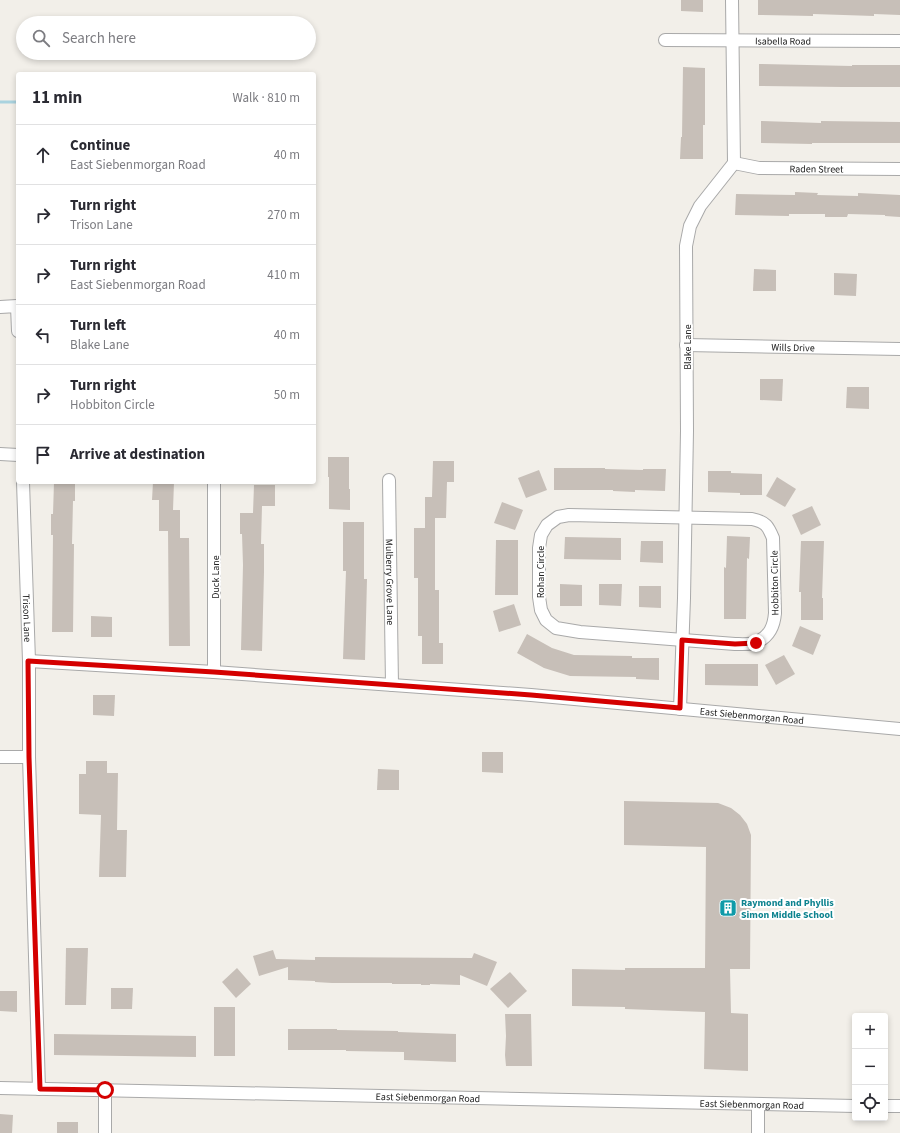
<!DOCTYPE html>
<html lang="en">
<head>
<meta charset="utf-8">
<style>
  body { margin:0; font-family:"Source Sans 3",sans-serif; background:#f2f2f3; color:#2b2b33 }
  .controls { position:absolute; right:12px; bottom:12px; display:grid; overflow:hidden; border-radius:4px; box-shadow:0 2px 6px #0003 }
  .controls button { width:36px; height:36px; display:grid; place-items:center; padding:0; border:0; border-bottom:1px solid #e1e1e2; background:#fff; color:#2b2b33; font:20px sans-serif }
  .stop { position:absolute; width:12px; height:12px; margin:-9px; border:3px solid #d40000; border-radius:50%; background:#fff }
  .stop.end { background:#d40000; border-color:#fff; box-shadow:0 1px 4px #0008 }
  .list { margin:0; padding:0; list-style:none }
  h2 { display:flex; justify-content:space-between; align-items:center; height:52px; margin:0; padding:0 16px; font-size:17px }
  h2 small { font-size:13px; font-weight:400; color:#7c7c81 }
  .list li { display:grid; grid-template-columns:26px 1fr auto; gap:12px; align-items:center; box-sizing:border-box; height:60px; padding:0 16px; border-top:1px solid #e1e1e2 }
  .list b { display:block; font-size:15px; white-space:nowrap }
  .list p { margin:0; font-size:13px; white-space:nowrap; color:#7c7c81 }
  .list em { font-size:13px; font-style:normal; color:#7c7c81 }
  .icon { flex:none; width:22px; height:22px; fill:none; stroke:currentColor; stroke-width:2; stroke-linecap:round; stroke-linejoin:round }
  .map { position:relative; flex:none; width:900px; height:1133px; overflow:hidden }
  .search { position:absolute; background:#fff; box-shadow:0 2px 6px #0003; left:16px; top:16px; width:300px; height:44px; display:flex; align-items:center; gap:10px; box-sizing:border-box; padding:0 14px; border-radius:22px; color:#7c7c81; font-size:15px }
  .panel { position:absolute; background:#fff; box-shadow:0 2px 6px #0003; left:16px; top:72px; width:300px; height:412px; border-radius:4px }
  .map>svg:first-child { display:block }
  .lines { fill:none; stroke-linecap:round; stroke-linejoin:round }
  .stream { stroke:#aad3df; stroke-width:3 }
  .building { fill:#c7bfb8 }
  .minor-casing { stroke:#a9a9a9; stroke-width:14 }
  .minor { stroke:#fff; stroke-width:12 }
  .route { stroke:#d40000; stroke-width:5 }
  .labels { text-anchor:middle; stroke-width:4; stroke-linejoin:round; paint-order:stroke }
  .street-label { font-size:10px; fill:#222; stroke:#fff }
  .culture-label { font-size:10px; font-weight:bold; fill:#0d838f; stroke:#fff; text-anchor:start }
</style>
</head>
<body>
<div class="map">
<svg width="900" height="1133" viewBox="0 0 900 1133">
  <rect width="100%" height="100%" fill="#f2efe9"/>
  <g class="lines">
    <polyline class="stream" points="0,102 17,102"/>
  </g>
  <g class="building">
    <polygon points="681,0 703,0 703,12 681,11"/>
    <polygon points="758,0 900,0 900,15 874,14 874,16 813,14 813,16 758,15"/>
    <polygon points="759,64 852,66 852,65 900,65 900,87 843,87 759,86"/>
    <polygon points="683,67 705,68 705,125 703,125 703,159 680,159 681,137 682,137"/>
    <polygon points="761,121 821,123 821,121 900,122 900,143 812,143 812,144 761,143"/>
    <polygon points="795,192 818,193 817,195 858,196 858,193 900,195 900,217 885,216 885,215 848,214 847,217 825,217 825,214 789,214 789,216 735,215 736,194 795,195"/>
    <polygon points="754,269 776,270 776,291 753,291"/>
    <polygon points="834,273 857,274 856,296 834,295"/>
    <polygon points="760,379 783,379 782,401 760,400"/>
    <polygon points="847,387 869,387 869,409 846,408"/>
    <polygon points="328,457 349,457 349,489 350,489 350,510 329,509 329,477 328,477"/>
    <polygon points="433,461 454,461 454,482 447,482 446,518 435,518 435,590 439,590 439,643 443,643 443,664 422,664 422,636 418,636 418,578 414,578 414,528 425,528 425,497 432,497"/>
    <polygon points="554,468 605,468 605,469 643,470 643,469 666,469 665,491 635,490 635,492 613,491 613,490 554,490"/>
    <polygon points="539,470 547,490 526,498 518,478"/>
    <polygon points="708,471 731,471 731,473 762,474 762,495 740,495 740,493 708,492"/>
    <polygon points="777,477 796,489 785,507 766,496"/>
    <polygon points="54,482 75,482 75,501 73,501 72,544 74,544 73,632 52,632 53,535 51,535 51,514 53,514"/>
    <polygon points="153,482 174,482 173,510 180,510 180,538 189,538 190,646 169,646 168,531 159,531 159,500 152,500"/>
    <polygon points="254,485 275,485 275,506 262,506 261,544 264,544 264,572 262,651 241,650 243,565 242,534 240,534 240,513 253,513"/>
    <polygon points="502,502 523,510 515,530 494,523"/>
    <polygon points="812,506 821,525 801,535 792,515"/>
    <polygon points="343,522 364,522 364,579 367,579 365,660 343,659 346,571 343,571"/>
    <polygon points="727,536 750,537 749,559 747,558 746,619 724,619 724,567 726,568"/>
    <polygon points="565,537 621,538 621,560 564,559"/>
    <polygon points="496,540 518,540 518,595 495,595"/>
    <polygon points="641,541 663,541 663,563 640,562"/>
    <polygon points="801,541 824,541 822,598 823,598 823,620 801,620 801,592 799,592"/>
    <polygon points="560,584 582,585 582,606 560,606"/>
    <polygon points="599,584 622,584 621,606 599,605"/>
    <polygon points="639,586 661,586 661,608 639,607"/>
    <polygon points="514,604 521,625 499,632 493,611"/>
    <polygon points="91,616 112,617 112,637 91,637"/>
    <polygon points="800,626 821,635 813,655 792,646"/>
    <polygon points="527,634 552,648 574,655 632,656 632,658 659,658 659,680 636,679 636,677 570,676 544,668 517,653"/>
    <polygon points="784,655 795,674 776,685 765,665"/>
    <polygon points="705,664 758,664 758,686 705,685"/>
    <polygon points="93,695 115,695 114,716 93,715"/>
    <polygon points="482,752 503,752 503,773 482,772"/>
    <polygon points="86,761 107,761 107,773 118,773 117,830 127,830 126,877 99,877 101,815 79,814 79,774 86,774"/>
    <polygon points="378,769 399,770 399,790 377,790"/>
    <polygon points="624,801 718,803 731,808 740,815 747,824 751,835 750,969 730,969 731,1013 748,1014 748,1071 704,1069 705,1012 625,1009 625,1007 572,1006 572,969 625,970 625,968 705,968 706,847 624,845"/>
    <polygon points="66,948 88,948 86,1005 65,1005"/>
    <polygon points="273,950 276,959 315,960 315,957 472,958 474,953 497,962 487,986 460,975 460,985 430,984 430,985 421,985 421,984 392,984 392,983 332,983 315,982 315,981 288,980 288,967 259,976 253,956"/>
    <polygon points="237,968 251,984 236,998 222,982"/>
    <polygon points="510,972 527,991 508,1008 490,989"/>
    <polygon points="111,988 133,988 132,1009 111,1009"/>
    <polygon points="0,991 17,991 17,1012 0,1011"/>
    <rect x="214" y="1007" width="21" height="49"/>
    <polygon points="505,1014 531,1014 532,1066 506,1066 505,1055 506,1036"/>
    <polygon points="288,1029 337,1029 337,1030 398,1031 398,1032 456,1034 456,1062 404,1060 404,1052 346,1051 346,1050 288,1050"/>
    <polygon points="54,1034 196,1036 196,1057 54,1055"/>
    <polygon points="0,1114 13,1115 12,1133 0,1133"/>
    <rect x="57" y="1122" width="21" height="11"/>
  </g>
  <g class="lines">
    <defs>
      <g id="minor">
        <path id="s1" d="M665,40L900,41"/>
        <path id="s2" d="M734,163L759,168L900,169"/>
        <polyline points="0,307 17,306 18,331"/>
        <path id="s3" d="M686,345L900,349"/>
        <polyline points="0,454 18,455"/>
        <path id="s4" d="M389,480L392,685"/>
        <path id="s5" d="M23,482L29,661V757L39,1089"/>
        <path d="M569,515L752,519C766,522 768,526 773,538L775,613C774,626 770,636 757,642C751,645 741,644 735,644L580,632L556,628L546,620L541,610L539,597V548L541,535L547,525L558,517Z"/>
        <path id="s6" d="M29,661L214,672L531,695L900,729"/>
        <polyline points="214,672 214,482"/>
        <polyline points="680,709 684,598 687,431 686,246 690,226 700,206 734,163 732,0"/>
        <polyline points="0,757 29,757"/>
        <path id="s7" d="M0,1088L855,1106"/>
        <polyline points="885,1106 900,1106"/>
        <polyline points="105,1133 105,1091"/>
        <polyline points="758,1133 758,1104"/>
      </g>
    </defs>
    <use href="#minor" class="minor-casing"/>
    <use href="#minor" class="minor"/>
  </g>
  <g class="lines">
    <polyline class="route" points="105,1090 40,1089 29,757 28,661 214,672 531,695 680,708 682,640 735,644 756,643"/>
  </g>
  <defs>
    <symbol id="building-square" viewBox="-11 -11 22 22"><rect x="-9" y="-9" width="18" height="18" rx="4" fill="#0f9aa8" stroke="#fff"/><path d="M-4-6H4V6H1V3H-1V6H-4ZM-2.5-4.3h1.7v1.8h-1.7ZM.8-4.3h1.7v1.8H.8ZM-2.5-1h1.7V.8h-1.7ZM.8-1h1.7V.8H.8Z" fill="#fff"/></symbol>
  </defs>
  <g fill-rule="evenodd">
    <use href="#building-square" x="718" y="898" width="20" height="20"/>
  </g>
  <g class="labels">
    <g class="street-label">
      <text dy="4" stroke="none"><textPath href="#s1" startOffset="118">Isabella Road</textPath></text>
      <text dy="4" stroke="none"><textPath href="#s2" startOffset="83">Raden Street</textPath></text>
      <text transform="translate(687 347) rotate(-90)" y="4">Blake Lane</text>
      <text dy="4" stroke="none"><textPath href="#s3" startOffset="107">Wills Drive</textPath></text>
      <text transform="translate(540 572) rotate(-90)" y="4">Rohan Circle</text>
      <text transform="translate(215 577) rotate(-90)" y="4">Duck Lane</text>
      <text dy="4" stroke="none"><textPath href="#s4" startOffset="102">Mulberry Grove Lane</textPath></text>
      <text transform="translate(774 583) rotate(-91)" y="4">Hobbiton Circle</text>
      <text dy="4" stroke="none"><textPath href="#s5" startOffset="136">Trison Lane</textPath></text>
      <text dy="4" stroke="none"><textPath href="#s6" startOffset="725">East Siebenmorgan Road</textPath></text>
      <text dy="4" stroke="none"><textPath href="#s7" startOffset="428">East Siebenmorgan Road</textPath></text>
      <text dy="4" stroke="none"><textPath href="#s7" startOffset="752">East Siebenmorgan Road</textPath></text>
    </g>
    <g class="culture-label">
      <text x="741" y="906">Raymond and Phyllis<tspan x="741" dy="12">Simon Middle School</tspan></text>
    </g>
  </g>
</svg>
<div class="controls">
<button>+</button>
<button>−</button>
<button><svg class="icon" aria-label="locate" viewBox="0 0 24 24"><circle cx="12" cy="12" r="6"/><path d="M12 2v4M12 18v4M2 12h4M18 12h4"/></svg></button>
</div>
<div class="stop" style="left:105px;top:1090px"></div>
<div class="stop end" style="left:756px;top:643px"></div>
<div class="search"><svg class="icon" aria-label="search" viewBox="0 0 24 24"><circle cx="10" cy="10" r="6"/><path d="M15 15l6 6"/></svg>Search here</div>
<section class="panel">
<h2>11 min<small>Walk · 810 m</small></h2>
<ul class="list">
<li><svg class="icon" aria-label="ahead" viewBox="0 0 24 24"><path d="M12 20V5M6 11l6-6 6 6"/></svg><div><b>Continue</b><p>East Siebenmorgan Road</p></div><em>40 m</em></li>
<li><svg class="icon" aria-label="right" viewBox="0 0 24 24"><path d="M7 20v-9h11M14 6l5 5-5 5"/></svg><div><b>Turn right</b><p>Trison Lane</p></div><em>270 m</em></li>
<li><svg class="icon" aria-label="right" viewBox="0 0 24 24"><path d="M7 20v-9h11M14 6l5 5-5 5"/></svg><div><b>Turn right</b><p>East Siebenmorgan Road</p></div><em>410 m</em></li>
<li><svg class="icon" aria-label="left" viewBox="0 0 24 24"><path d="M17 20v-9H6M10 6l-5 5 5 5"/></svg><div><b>Turn left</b><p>Blake Lane</p></div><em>40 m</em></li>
<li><svg class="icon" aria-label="right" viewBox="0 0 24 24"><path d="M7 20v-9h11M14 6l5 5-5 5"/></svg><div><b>Turn right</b><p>Hobbiton Circle</p></div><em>50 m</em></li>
<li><svg class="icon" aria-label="arrive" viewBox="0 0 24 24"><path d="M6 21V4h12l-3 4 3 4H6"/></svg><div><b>Arrive at destination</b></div></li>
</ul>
</section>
</div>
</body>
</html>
